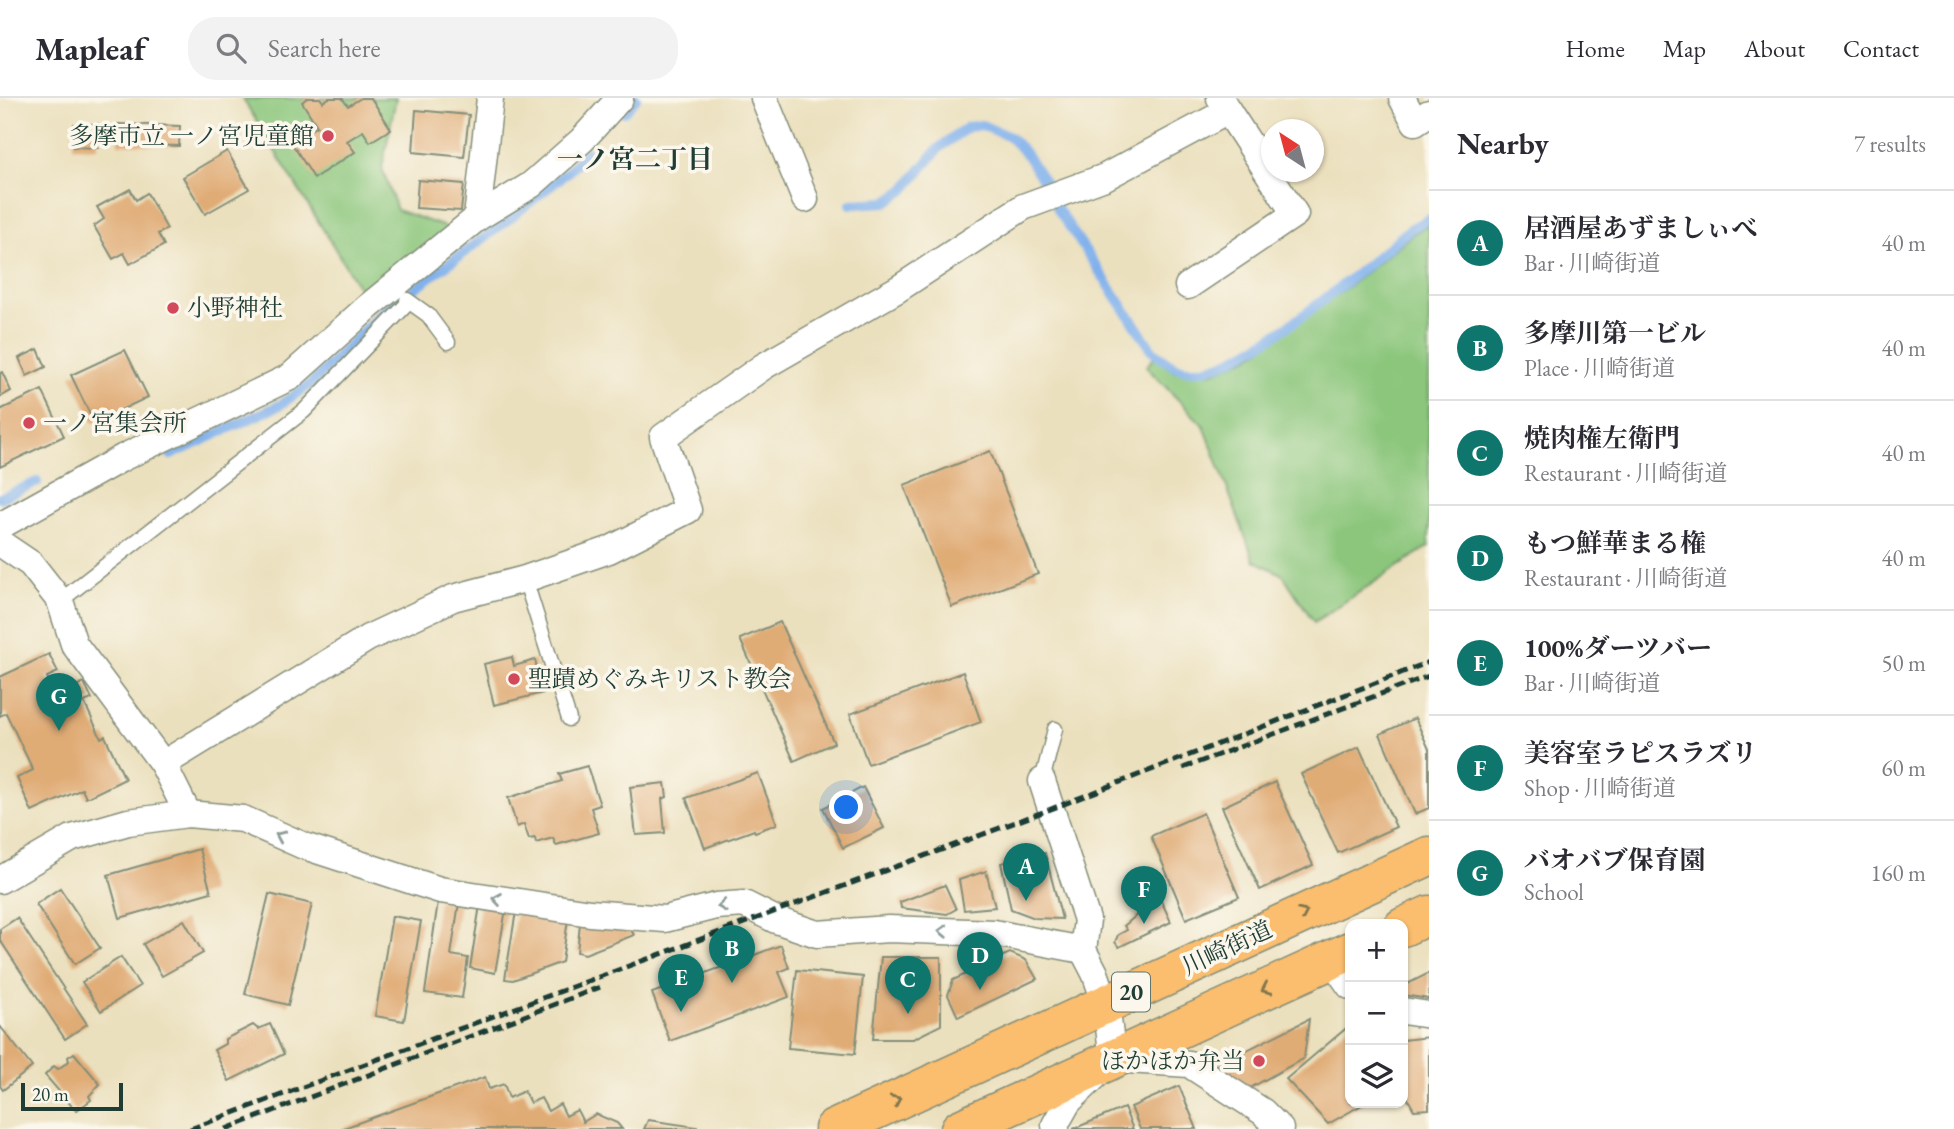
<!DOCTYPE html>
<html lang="en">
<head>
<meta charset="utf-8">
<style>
  body { margin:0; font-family:"EB Garamond","Noto Serif JP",serif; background:#f2f2f3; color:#2b2b33 }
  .controls { position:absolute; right:21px; bottom:21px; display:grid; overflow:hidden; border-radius:14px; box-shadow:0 2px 5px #0004 }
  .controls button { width:63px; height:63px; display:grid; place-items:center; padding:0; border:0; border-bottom:2px solid #e1e1e2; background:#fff; color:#2b2b33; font:35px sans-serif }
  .compass { position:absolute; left:1261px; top:21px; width:63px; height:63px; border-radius:50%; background:#fff; box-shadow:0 2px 5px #0004; rotate:324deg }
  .scale { position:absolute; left:21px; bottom:18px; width:102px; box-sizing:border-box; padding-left:7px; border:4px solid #1f3d34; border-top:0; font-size:19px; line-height:24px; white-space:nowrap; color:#1f3d34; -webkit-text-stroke:5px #fbf7ec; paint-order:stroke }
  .you { position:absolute; left:847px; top:710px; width:24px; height:24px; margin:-18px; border:5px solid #fff; border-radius:50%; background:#1a73e8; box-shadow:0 0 0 10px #1a73e833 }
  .badge { display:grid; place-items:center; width:46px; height:46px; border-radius:50%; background:#0f766e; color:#fff; font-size:23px; font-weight:700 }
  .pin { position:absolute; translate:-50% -58px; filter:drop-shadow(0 2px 4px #0008) }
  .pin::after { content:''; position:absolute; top:37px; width:24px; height:21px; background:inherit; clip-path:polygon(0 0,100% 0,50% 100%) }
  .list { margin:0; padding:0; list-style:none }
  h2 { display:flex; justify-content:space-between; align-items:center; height:91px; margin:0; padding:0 28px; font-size:30px }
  h2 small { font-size:23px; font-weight:400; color:#7c7c81 }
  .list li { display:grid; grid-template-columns:46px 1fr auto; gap:21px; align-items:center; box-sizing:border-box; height:105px; padding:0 28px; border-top:2px solid #e1e1e2 }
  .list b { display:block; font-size:26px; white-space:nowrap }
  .list p { margin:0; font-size:23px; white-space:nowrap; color:#7c7c81 }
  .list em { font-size:23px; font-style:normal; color:#7c7c81 }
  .icon { flex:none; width:38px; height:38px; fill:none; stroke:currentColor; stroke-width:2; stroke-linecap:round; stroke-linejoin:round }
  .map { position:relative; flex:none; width:1429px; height:1031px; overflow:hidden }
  header { display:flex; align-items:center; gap:42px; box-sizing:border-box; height:98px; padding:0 35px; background:#fff; border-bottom:2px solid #e1e1e2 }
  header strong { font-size:33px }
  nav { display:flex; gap:38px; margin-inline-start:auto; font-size:24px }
  .search { width:490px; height:63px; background:#f2f2f3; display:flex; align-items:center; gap:18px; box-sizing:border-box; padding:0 24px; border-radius:28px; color:#7c7c81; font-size:26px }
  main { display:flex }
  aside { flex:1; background:#fff }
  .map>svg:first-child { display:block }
  .green { fill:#8bc67b; stroke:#558258; stroke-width:2 }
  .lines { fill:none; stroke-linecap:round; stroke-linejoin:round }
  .stream { stroke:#80b1ec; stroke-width:10 }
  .building { fill:#e0ac76 }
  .lane-casing { stroke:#858e79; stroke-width:17 }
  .street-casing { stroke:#858e79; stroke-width:29 }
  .primary-casing { stroke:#858e79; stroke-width:41 }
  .lane { stroke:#fff; stroke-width:14 }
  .street { stroke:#fff; stroke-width:26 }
  .primary { stroke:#fbbd6e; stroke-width:38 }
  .rail { stroke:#1f3d34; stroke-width:5; stroke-dasharray:10 5; stroke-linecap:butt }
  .oneway { stroke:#8f9e9a }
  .oneway2 { stroke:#82774e }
  .poi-dot { fill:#d1495b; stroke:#fbf7ec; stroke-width:2.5 }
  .labels { text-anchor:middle; stroke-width:7; stroke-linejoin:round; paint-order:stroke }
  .shield { fill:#fbf7ec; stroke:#61756b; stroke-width:2 }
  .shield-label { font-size:23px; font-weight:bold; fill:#1f3d34 }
  .poi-label { font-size:24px; fill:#1f3d34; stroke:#fbf7ec; text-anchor:start }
  .street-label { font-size:24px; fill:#1f3d34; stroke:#fbf7ec }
  .neighbourhood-label { font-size:26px; font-weight:bold; fill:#1f3d34; stroke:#fbf7ec }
</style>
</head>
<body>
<header>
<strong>Mapleaf</strong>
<div class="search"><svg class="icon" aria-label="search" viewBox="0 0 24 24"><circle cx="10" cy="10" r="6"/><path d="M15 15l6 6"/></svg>Search here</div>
<nav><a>Home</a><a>Map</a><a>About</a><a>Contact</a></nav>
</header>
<main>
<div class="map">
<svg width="1429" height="1031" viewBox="0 0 1429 1031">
  <rect width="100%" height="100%" fill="#fbf7ec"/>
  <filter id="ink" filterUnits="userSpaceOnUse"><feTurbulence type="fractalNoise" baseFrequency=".0143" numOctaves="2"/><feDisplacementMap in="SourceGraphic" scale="14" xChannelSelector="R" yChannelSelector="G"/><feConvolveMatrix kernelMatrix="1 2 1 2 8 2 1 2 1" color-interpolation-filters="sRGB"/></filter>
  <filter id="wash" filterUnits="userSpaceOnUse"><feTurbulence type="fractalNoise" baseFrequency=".00686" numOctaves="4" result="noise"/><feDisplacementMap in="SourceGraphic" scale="28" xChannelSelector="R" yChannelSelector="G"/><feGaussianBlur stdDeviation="1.57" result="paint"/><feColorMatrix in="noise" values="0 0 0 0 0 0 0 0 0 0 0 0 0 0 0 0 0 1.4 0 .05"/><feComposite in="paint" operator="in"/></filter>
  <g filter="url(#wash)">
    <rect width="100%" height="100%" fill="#ebe0be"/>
    <g class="green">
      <polygon points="396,0 382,70 397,112 451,131 361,193 243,1"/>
      <polygon points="1429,127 1429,448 1314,524 1283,477 1254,462 1204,328 1146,269 1154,259 1172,272 1192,276 1213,274 1249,259 1349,188 1414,135"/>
    </g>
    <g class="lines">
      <g class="stream">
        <polyline points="624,14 636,0"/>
        <path d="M851,106L886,104L904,92L939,50L968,29L982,27L1010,39L1026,56L1043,82L1059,113L1152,252C1165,263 1177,273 1194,272C1249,272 1366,167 1412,130L1429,121"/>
        <polyline points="171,357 280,307 312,285 381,215 492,134 569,73 587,54"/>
        <polyline points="0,400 37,384"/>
      </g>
    </g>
    <g id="blocks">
      <g class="building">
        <polygon points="307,0 320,0 323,4 329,0 342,0 348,8 361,0 371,0 391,31 370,44 363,33 347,43 355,54 314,80 291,44 317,28 302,4"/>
        <polygon points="416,12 469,17 464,59 413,54"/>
        <polygon points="74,26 98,26 98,50 73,49"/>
        <polygon points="118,26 180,28 179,48 118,46"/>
        <polygon points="227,53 249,91 205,116 183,79"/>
        <polygon points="418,82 464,86 461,113 416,110"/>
        <polygon points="130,91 136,102 147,95 167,131 158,136 164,147 130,166 124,155 113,161 94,128 104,121 97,109"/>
        <polygon points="38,251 46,269 27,278 19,260"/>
        <polygon points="125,252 148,299 94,325 71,277"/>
        <polygon points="2,274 11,293 0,299 0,275"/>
        <polygon points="42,292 64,338 0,369 0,312"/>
        <polygon points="990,353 1038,476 952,509 904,387"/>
        <polygon points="780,524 834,645 794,663 740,541"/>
        <polygon points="49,556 58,574 47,579 56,598 84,584 92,601 84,604 101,640 105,638 125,681 86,700 82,691 32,714 17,680 33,672 6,615 0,618 0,579"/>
        <polygon points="512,559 514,568 535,562 543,595 494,607 484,566"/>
        <polygon points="963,574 981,624 868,666 850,616"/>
        <polygon points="1415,620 1429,651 1429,710 1415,716 1380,636"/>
        <polygon points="1359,649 1396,729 1338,755 1301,676"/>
        <polygon points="587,668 600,707 591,710 599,735 556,747 553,740 536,745 535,740 529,741 524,726 517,729 508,700 562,683 559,676"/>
        <polygon points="758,675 777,726 755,734 754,732 705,750 686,700"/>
        <polygon points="1275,684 1313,767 1260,792 1222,709"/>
        <polygon points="665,685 667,699 662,701 665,735 636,737 630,689"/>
        <polygon points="863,689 884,730 843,750 823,710"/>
        <polygon points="1203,715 1239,799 1186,821 1151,738"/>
        <polygon points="199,751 211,794 120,820 108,777"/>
        <polygon points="1045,755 1062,821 1035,820 1011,811 1001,765"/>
        <polygon points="986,773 995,809 964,812 959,782"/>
        <polygon points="945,787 956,811 947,816 901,810 900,804"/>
        <polygon points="60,790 100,850 75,866 36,806"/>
        <polygon points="269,796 312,806 288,907 245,896"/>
        <polygon points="1159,798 1171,824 1119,849 1115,844 1118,837 1127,832 1124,828"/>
        <polygon points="438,803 459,805 451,857 468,860 462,900 425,895"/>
        <polygon points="480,807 506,811 495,875 470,870"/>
        <polygon points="516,813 568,821 562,864 513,882 505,881"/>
        <polygon points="392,818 421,823 404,923 375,918"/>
        <polygon points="17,820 87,926 65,941 0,842 0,831"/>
        <polygon points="184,822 203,855 162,878 143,846"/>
        <polygon points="580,826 630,830 634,837 585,856 577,854"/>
        <polygon points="781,847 789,870 779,874 789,899 670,943 652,895"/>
        <polygon points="988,852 994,862 1010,855 1026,862 1037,881 958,919 948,897 953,882 973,873 968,862"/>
        <polygon points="121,859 140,888 101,913 82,884"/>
        <polygon points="881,859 941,859 941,927 913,941 873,941"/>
        <polygon points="797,872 863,879 855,956 788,950"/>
        <polygon points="1429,875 1429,901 1403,897 1403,888"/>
        <polygon points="1309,921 1304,960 1250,990 1215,968"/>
        <polygon points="270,926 284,956 229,983 214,952 225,946 225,941 253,927 258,931"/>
        <polygon points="1350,927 1350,1005 1365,1005 1328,1026 1286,981"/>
        <polygon points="0,928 32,969 3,992 0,988"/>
        <polygon points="1429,939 1429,1011 1414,1012 1403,992 1403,942"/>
        <polygon points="74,955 100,986 89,998 91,1002 76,1013 45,977 54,968 58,971 69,963 68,959"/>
        <polygon points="485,979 489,991 504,986 509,1000 524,993 530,1005 541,1000 548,1013 560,1006 566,1018 577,1012 583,1024 596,1016 617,1025 622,1031 341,1031"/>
        <polygon points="1179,988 1197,1031 1140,1031 1131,1009"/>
        <polygon points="1124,1010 1133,1031 1073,1031"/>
        <polygon points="648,1022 697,1029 697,1031 644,1031"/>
      </g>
    </g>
  </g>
  <g filter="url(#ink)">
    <use href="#blocks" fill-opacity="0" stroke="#858e79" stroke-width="2"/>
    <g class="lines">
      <defs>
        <g id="lane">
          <polyline points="407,202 428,217 448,244"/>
          <polyline points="525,481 569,621"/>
          <polyline points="60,503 304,313 409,204"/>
          <polyline points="1042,683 1055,631"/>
        </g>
        <g id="street">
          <polyline points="764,0 805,101"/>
          <polyline points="1402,0 1415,24 1429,15"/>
          <polyline points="477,120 490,0"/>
          <polyline points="1188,188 1295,116 1228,13"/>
          <polyline points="0,428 124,359 290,279 369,208 477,120 531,87 582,42 620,0"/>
          <polyline points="0,445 31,466 60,503 74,546 163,666 188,716"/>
          <polyline points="163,666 368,540 453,500 525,481 609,452 688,412 663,339 764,268 898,191 1023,109 1105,79 1228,13 1220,0"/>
          <polyline points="1042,683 1087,822 1083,852 1095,875 1106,906 1113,961"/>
          <polyline points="0,782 72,740 128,724 188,716 243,721 304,748 440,792 590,815 665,821 716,808 744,806 776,822 817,836 889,831 994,835 1083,852"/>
          <polyline points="1331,861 1350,888"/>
          <polyline points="1403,913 1429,917"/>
          <polyline points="1056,1031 1055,1027 1068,1004 1113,961 1189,966 1263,1014 1280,1031"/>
        </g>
        <g id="primary">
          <polyline points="1403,829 1429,817"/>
          <polyline points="834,1031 1429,758"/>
          <polyline points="960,1031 1350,853"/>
        </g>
      </defs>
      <use href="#lane" class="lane-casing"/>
      <use href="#street" class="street-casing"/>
      <use href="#primary" class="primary-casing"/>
      <use href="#lane" class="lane"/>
      <use href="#street" class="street"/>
      <use href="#primary" class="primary"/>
      <g class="rail">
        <polyline points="1183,670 1429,578"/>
        <polyline points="190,1031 1051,711 1429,564"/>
        <polyline points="226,1031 603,888"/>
      </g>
    </g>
    <defs><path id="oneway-chevron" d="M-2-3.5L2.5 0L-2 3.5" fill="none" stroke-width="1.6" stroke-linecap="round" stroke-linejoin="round" transform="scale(1.75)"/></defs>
    <g class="oneway">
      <use href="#oneway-chevron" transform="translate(280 738) rotate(-156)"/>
      <use href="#oneway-chevron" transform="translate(497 801) rotate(-171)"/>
      <use href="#oneway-chevron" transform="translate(722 808) rotate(173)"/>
      <use href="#oneway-chevron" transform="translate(943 833) rotate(-178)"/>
    </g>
    <g class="oneway2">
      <use href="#oneway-chevron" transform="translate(1303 815) rotate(-25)"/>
      <use href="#oneway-chevron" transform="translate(1266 891) rotate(155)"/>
      <use href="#oneway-chevron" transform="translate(896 1002) rotate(-25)"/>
    </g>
  </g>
  <g class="poi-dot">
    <circle cx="328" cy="38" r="7"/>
    <circle cx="173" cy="210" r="7"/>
    <circle cx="29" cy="325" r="7"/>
    <circle cx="514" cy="581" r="7"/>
    <circle cx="1259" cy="963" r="7"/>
  </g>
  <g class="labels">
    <rect class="shield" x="1112" y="874.5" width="38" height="39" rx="5"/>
    <g class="shield-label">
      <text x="1131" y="902">20</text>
    </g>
    <g class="poi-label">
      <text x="314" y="46" text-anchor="end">多摩市立 一ノ宮児童館</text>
      <text x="187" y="218">小野神社</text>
      <text x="43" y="333">一ノ宮集会所</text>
      <text x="528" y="589">聖蹟めぐみキリスト教会</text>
      <text x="1245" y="971" text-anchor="end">ほかほか弁当</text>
    </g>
    <g class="street-label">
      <text transform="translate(1227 850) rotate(-25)" y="8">川崎街道</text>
    </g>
    <g class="neighbourhood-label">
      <text x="635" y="70">一ノ宮二丁目</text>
    </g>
  </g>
</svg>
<div class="controls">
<button>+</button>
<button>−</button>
<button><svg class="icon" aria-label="layers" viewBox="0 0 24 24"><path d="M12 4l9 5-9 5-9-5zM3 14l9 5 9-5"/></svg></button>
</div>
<svg class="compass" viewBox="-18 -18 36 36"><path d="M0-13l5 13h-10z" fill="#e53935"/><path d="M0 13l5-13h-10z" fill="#7c7c81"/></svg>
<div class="scale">20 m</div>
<div class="you"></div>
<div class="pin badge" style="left:1026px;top:803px">A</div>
<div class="pin badge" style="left:732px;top:885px">B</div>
<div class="pin badge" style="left:908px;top:916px">C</div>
<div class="pin badge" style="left:980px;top:892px">D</div>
<div class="pin badge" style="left:681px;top:914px">E</div>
<div class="pin badge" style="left:1144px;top:826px">F</div>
<div class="pin badge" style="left:59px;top:633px">G</div>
</div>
<aside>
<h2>Nearby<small>7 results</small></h2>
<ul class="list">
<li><span class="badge">A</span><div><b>居酒屋あずましぃべ</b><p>Bar · 川崎街道</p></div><em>40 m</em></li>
<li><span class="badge">B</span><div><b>多摩川第一ビル</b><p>Place · 川崎街道</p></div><em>40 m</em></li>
<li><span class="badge">C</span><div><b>焼肉権左衛門</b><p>Restaurant · 川崎街道</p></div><em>40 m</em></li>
<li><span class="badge">D</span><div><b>もつ鮮華まる権</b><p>Restaurant · 川崎街道</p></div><em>40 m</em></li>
<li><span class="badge">E</span><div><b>100%ダーツバー</b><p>Bar · 川崎街道</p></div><em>50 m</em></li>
<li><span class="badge">F</span><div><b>美容室ラピスラズリ</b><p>Shop · 川崎街道</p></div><em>60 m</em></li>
<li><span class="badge">G</span><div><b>バオバブ保育園</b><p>School</p></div><em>160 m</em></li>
</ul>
</aside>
</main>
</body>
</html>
